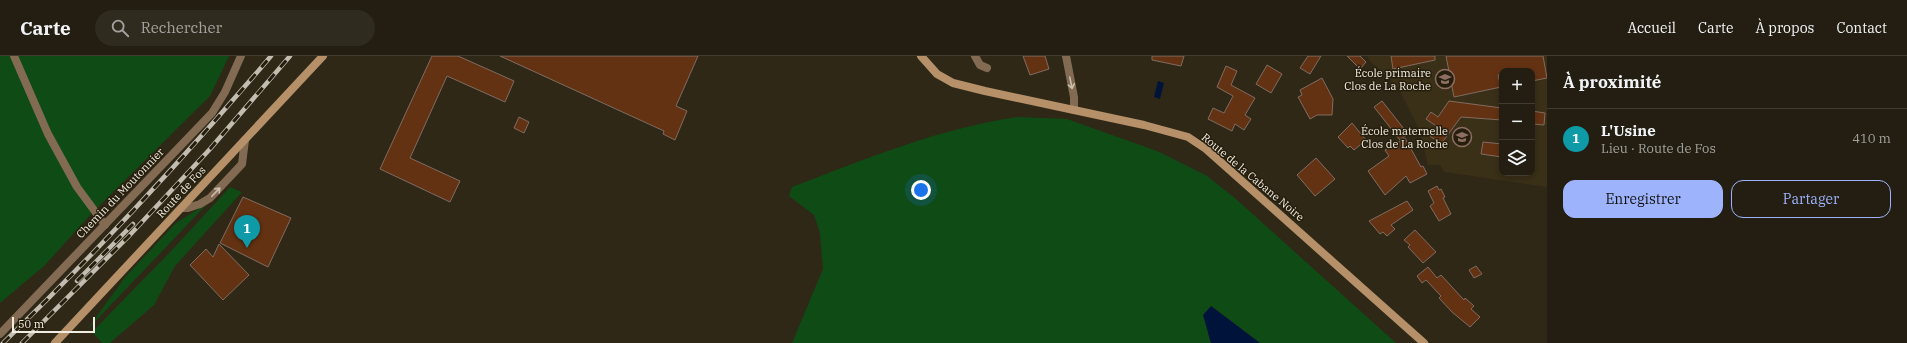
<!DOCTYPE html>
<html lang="fr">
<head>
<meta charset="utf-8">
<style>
  body { margin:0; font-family:"IBM Plex Serif",serif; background:#2f2b1f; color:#f1f3f6 }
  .controls { position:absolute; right:12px; top:12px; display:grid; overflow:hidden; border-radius:8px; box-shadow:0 2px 6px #0003 }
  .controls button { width:36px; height:36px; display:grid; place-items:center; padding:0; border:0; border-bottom:1px solid #403c31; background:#231e11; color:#f1f3f6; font:20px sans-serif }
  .scale { position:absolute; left:12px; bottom:10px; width:83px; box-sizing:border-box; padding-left:4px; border:2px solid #f1ece1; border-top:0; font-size:11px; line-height:14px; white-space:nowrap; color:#f1ece1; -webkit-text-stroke:3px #261e0d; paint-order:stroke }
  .you { position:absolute; left:921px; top:134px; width:14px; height:14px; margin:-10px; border:3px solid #fff; border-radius:50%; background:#1a73e8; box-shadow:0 0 0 6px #1a73e833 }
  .badge { display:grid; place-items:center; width:26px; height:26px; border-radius:50%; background:#9db4fd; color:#fff; font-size:13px; font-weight:700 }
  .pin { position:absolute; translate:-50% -33px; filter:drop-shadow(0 1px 2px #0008) }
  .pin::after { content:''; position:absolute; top:21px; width:14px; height:12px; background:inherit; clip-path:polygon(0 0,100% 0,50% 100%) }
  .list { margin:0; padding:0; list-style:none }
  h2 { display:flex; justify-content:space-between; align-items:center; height:52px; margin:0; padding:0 16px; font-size:17px }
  h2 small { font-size:13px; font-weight:400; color:#a3a29f }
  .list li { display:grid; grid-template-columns:26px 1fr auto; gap:12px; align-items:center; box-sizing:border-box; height:60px; padding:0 16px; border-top:1px solid #403c31 }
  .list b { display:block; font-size:15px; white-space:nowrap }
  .list p { margin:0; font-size:13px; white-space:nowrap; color:#a3a29f }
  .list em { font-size:13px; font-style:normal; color:#a3a29f }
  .actions { display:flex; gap:8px; padding:12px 16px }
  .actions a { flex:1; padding:9px 0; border:1px solid #9db4fd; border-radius:12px; text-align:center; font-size:14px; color:#9db4fd }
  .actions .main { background:#9db4fd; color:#111 }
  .icon { flex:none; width:22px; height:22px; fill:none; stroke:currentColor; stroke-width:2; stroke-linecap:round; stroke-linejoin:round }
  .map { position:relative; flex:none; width:1547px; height:287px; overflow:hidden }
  header { display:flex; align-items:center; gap:24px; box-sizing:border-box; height:56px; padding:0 20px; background:#231e11; border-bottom:1px solid #403c31 }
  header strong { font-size:19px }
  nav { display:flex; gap:22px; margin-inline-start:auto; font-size:14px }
  .search { width:280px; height:36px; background:#2f2b1f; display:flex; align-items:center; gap:10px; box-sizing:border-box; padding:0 14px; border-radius:22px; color:#a3a29f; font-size:15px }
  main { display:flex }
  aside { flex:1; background:#231e11 }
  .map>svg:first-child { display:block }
  .built { fill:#3a2f17; fill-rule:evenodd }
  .green { fill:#0f4b15 }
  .water { fill:#00133a }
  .building { fill:#633213; stroke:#806c61 }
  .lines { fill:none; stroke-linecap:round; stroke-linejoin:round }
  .street { stroke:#826b52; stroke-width:8 }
  .secondary { stroke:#b59068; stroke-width:8 }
  .rail-casing { stroke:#c2bdb0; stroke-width:4.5 }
  .rail { stroke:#261e0d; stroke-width:3; stroke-dasharray:9; stroke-linecap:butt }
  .oneway { stroke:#cabfaf }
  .labels { text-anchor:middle; stroke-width:3; stroke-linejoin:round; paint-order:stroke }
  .poi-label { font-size:11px; fill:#f1ece1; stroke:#261e0d; text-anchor:end }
  .street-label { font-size:11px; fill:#f1ece1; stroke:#261e0d }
</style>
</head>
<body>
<header>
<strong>Carte</strong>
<div class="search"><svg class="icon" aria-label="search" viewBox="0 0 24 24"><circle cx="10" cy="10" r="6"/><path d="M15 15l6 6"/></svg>Rechercher</div>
<nav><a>Accueil</a><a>Carte</a><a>À propos</a><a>Contact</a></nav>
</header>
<main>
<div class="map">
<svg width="1547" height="287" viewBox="0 0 1547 287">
  <rect width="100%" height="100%" fill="#2f2817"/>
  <path class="built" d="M1367,0H1547V131L1444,116L1440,109H1428L1419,73L1398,31L1370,5ZM1502,15H1532V117H1502Z"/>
  <g class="green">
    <polygon points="0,0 229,0 210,40 92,157 44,210 0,247"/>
    <path d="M1018,61L1067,63L1157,95L1207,120L1236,143L1396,287H1260L1211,250L1208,278L1211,287H792L823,213L820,177L814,159L789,140L792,131C866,103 939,72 1018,61Z"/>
    <polygon points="230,131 242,136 175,210 154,249 110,287 102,287 92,276 174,192"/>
    <polygon points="208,147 86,275 126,220 176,167"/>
  </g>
  <g class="water">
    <polygon points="1158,25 1164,27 1160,43 1154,41"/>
    <polygon points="1211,250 1260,287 1211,287 1203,259"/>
  </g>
  <g class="building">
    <polygon points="432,0 458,0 514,25 505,46 447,20 410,102 460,125 450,146 380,113"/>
    <polygon points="500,0 698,0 676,50 687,55 675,84 663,78 664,75"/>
    <polygon points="1023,0 1045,0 1049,13 1030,19"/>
    <polygon points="1152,0 1184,0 1181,10 1152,4"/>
    <polygon points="1308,0 1321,0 1310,18 1300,12"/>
    <polygon points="1347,0 1360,0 1366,6 1360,13"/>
    <polygon points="1391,0 1435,0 1435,4 1393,13"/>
    <polygon points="1446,0 1543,0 1547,22 1532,25 1532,15 1502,15 1502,18 1498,19 1501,31 1454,41"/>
    <polygon points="1267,9 1282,18 1271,37 1256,28"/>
    <polygon points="1226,10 1237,15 1231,29 1255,42 1245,59 1251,63 1244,74 1235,68 1232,75 1208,63 1213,52 1224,57 1233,40 1217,31"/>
    <polygon points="1322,22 1333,43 1332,59 1317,59 1310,63 1298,41 1302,39 1300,34"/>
    <polygon points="1382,45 1408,78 1400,84 1374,51"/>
    <polygon points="1449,45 1502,52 1502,64 1461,61 1441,88 1430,80 1436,70 1426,63 1431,56 1438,61"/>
    <polygon points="1532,55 1545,57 1544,69 1532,68"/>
    <polygon points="519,61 529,66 524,77 514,72"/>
    <polygon points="1352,67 1366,84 1354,94 1350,90 1348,92 1338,81"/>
    <polygon points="1405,82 1421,111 1423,110 1427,118 1410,127 1406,120 1385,139 1368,115 1389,100 1385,94"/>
    <polygon points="1483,86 1502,88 1502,101 1481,98"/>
    <polygon points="1316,102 1335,123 1315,140 1297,119"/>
    <polygon points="1437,130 1439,134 1441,133 1445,141 1443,142 1451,158 1439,165 1430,150 1434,147 1428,135"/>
    <polygon points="243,141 291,162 268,211 220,187"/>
    <polygon points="1407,145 1413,154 1391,169 1395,173 1387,180 1383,176 1380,178 1369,165"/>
    <polygon points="1415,174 1436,196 1423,207 1408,191 1410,189 1404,184"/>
    <polygon points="219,188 249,219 223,244 190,209 206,193 213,201"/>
    <polygon points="1476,210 1482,218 1474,222 1469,214"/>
    <polygon points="1428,211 1437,222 1441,219 1464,244 1465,242 1474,250 1471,253 1480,261 1470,271 1452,256 1439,242 1441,240 1426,224 1422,227 1417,220"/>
  </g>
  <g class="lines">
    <g class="street">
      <polyline points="14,0 48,78 77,131 105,169"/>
      <polyline points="975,0 980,9 987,12"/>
      <polyline points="1066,0 1074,41 1074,54"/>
      <polyline points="182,152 188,152 200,148 210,142 242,108 245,84"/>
      <polyline points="0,278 212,57 225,36 241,0"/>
    </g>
    <g class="secondary">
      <polyline points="921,0 937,18 953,27 985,35 1144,69 1188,81 1206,93 1424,287"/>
      <polyline points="55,287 323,0"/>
    </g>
    <defs>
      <g id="rail">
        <polyline points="77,225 133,168"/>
        <path d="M3,287C97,196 186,100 271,0"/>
        <polyline points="22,287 128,181 210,93 290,0"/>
      </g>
    </defs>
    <use href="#rail" class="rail-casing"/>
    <use href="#rail" class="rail"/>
  </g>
  <defs><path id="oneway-shaft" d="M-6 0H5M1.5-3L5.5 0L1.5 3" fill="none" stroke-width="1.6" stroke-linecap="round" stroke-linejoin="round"/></defs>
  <g class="oneway">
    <use href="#oneway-shaft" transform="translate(1071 27) rotate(78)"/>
    <use href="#oneway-shaft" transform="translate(216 136) rotate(-46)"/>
  </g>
  <defs>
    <symbol id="school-ring" viewBox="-11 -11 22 22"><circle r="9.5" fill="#261e0d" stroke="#8d6e63" stroke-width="1.5"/><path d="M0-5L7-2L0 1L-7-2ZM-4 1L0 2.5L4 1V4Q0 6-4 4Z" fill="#8d6e63"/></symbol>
  </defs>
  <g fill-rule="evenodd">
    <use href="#school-ring" x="1434" y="12" width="22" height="22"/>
    <use href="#school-ring" x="1451" y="70" width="22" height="22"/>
  </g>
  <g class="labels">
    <g class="poi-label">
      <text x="1431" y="21">École primaire<tspan x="1431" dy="13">Clos de La Roche</tspan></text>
      <text x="1448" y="79">École maternelle<tspan x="1448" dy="13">Clos de La Roche</tspan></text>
    </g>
    <g class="street-label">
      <text transform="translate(1253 121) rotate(40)" y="4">Route de la Cabane Noire</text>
      <text transform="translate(181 136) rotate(-47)" y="4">Route de Fos</text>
      <text transform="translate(120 137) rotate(-46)" y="4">Chemin du Moutonnier</text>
    </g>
  </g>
</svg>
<div class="controls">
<button>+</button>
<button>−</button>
<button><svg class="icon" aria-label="layers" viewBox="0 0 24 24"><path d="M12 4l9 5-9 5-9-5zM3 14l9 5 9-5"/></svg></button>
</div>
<div class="scale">50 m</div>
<div class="you"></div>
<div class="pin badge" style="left:247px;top:192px;background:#0f9aa8">1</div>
</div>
<aside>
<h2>À proximité<small></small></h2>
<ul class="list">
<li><span class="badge" style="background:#0f9aa8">1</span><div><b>L'Usine</b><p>Lieu · Route de Fos</p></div><em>410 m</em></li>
</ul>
<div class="actions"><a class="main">Enregistrer</a><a>Partager</a></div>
</aside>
</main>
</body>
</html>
